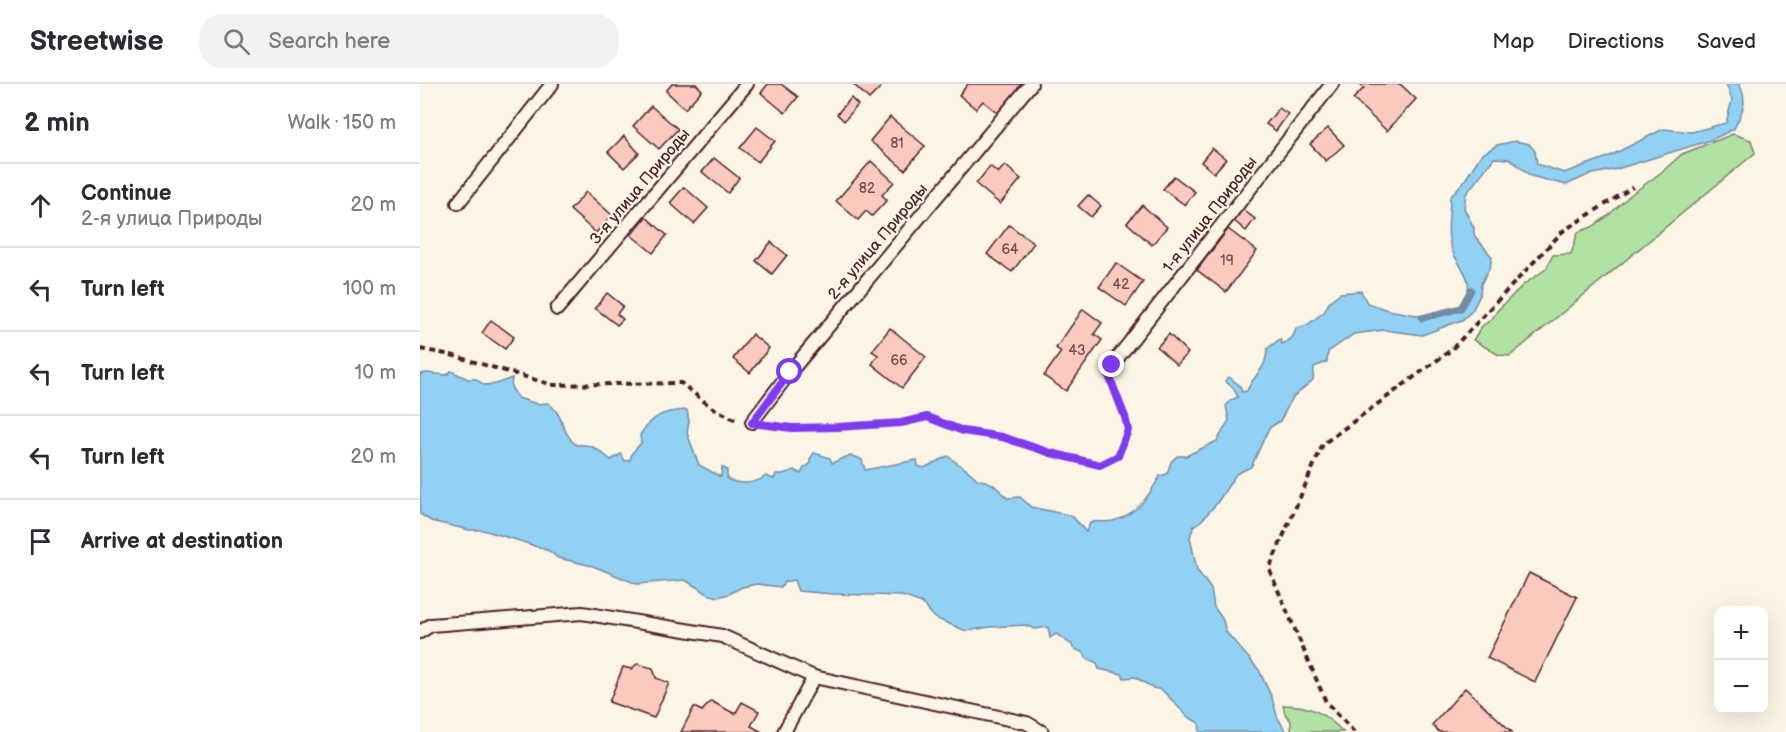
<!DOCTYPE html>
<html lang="en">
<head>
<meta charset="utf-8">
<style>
  body { margin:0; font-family:"Balsamiq Sans",sans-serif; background:#f2f2f3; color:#2b2b33 }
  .controls { position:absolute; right:18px; bottom:18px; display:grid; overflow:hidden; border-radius:12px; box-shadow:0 6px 24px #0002 }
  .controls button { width:54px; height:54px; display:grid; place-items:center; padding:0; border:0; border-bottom:2px solid #e1e1e2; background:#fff; color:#2b2b33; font:30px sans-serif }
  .stop { position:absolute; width:18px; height:18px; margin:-14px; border:4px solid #7c3aed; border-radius:50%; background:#fff }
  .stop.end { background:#7c3aed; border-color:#fff; box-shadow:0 2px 6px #0008 }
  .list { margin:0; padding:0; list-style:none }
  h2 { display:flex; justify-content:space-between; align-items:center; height:78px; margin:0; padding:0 24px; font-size:26px }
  h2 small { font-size:20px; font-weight:400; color:#7c7c81 }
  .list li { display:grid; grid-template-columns:39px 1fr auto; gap:18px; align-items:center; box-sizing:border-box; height:84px; padding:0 24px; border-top:2px solid #e1e1e2 }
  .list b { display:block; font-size:22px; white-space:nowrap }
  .list p { margin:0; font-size:20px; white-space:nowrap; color:#7c7c81 }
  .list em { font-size:20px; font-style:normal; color:#7c7c81 }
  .icon { flex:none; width:33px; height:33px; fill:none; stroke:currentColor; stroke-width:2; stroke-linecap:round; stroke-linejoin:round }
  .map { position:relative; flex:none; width:1366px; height:648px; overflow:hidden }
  header { display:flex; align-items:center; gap:36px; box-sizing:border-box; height:84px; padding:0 30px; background:#fff; border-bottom:2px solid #e1e1e2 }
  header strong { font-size:28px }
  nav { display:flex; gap:33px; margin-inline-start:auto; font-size:21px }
  .search { width:420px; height:54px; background:#f2f2f3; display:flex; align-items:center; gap:15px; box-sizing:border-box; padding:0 21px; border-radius:24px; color:#7c7c81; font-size:22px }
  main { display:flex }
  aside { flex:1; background:#fff }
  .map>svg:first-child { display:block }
  .green { fill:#afe2a3; stroke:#7c8067; stroke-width:1.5 }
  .water { fill:#91d1f3; stroke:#758aa3; stroke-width:1.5 }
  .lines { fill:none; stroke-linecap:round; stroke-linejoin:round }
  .stream { stroke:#758aa3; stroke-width:7 }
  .building { fill:#f9cabd; stroke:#4a1f2b; stroke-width:1.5 }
  .service-casing { stroke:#4a1f2b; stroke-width:16 }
  .path { stroke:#4a1f2b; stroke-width:4; stroke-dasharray:6 4.5; stroke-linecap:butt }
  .service { stroke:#fcf5e5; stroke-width:12 }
  .route { stroke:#7c3aed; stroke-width:8 }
  .labels { text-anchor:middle; stroke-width:4.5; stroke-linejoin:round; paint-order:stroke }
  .number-label { font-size:14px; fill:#764a50 }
  .street-label { font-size:16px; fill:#4a1f2b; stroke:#fcf5e5 }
</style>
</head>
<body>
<header>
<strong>Streetwise</strong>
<div class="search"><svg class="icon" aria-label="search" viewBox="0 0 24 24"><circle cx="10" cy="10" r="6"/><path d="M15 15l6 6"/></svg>Search here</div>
<nav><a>Map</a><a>Directions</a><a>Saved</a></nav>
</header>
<main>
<aside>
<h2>2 min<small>Walk · 150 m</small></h2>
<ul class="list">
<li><svg class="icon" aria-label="ahead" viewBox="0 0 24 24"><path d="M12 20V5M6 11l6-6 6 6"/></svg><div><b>Continue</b><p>2-я улица Природы</p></div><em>20 m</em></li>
<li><svg class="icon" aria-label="left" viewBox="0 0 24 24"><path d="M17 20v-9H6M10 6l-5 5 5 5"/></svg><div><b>Turn left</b></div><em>100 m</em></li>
<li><svg class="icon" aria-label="left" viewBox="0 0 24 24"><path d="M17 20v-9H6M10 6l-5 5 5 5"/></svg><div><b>Turn left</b></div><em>10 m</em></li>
<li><svg class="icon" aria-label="left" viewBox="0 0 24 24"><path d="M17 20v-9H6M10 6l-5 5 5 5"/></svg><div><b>Turn left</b></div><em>20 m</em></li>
<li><svg class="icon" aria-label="arrive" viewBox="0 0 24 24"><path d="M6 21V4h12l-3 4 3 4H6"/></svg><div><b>Arrive at destination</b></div></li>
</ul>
</aside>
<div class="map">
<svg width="1366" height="648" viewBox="0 0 1366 648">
  <rect width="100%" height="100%" fill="#fcf5e5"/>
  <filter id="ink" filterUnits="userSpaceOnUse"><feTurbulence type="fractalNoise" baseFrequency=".0167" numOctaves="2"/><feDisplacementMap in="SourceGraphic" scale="12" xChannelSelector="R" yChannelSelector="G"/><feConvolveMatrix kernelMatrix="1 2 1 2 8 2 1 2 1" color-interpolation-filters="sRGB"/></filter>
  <g filter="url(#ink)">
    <g class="green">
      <polygon points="1313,50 1331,56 1335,69 1090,272 1079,271 1053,256 1062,242 1072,235 1077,227 1103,201 1126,185 1133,171 1151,170 1158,148 1172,143 1189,131 1209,112 1243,87 1262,70"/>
      <path d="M863,621C890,621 905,629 923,648H874L871,645V637L865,630Z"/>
    </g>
    <path class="water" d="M1306,0H1319C1329,18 1322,28 1314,45L1291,56L1197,85L1168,91L1146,101L1111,92L1090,75L1074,74L1046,110L1044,124L1054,144V151L1072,173L1070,183L1061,200L1060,211L1052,227L1042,236L1002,251L964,246L934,250L908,268L907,278L894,283L893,296L873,313L860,337L849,344L831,383L816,390L797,419L782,436L774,442L770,453L777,486L791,505L794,523L803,536L806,548L839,586L852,614L857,632L866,648H780L779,639L768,633L742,606L733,604L715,593L704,594L702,590L679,585L677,579L666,574L664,569L653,564L652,561L636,550L630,554L628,543L615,545L605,541L570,543L546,547L515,534L502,519L482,512L413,510L378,507L374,496L364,498L361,503L337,500L322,503L309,510L298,513L288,510L265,496L217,500L173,482L138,474L129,467L100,457L63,446H49L11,437L0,430V290L7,289L27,291L31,287L48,295H56L64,301L76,300L92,294L91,303L98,314L117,320L128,319C144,330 140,347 156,361C172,359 178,366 191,376L201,370L205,377L210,376L212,369L221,359L220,351C233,331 244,327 267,326L269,337L267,349L279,381L301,393L302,383L307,386V395C320,401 334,400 346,392L354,395L356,390H363L374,386L381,390L384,384L390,380V375L394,369L410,374L412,379C425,374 428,368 442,376L445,386L497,376L498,382L504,384L528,372C538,381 549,385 558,396C572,396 578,405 587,414L600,413L611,423L644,430L653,433L666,448L670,439C678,436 684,439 693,437C716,431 729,412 740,392L747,390L751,378L757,372H766L797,357L809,336L806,322L811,316L818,313L813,304L805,297L809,293L820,302L822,308L827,307C834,289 846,288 847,265L860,255L862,260C870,257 874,253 876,244L887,241L904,228L910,217L920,209L941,207L947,219L968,226L1007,233L1041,224C1061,188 1034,187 1029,155C1027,141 1030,128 1030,113L1045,96L1061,71L1077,61L1095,57L1109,60L1115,67L1117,80L1144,89L1188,73L1243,45L1272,48L1306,39L1312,16Z"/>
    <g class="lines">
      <polyline class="stream" points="1002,234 1041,224 1051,206"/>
    </g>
    <g class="building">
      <polygon points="252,0 276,0 282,6 265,25 246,7"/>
      <polygon points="348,0 361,0 378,13 365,29 341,9"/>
      <polygon points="433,0 462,0 463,1 449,15"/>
      <polygon points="548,0 602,0 579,30 563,17 556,25 539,11"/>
      <polygon points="939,0 980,0 996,15 967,47 933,15 944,4"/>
      <polygon points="431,14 438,21 424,37 417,30"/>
      <polygon points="231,22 258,45 239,65 213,42"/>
      <polygon points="859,24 868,30 856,47 846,40"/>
      <polygon points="470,33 505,62 485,86 450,57"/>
      <polygon points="337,43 355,57 338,78 320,64"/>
      <polygon points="908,44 924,61 906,77 890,60"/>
      <polygon points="204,52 219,69 204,84 188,68"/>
      <polygon points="792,64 806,75 794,89 781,78"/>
      <polygon points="294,74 319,94 308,109 282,88"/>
      <polygon points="451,77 474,98 462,111 467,116 452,132 446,127 438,136 416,117"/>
      <polygon points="585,81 601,95 580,120 556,100 570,82 578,89"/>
      <polygon points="754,92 775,108 765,121 743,105"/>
      <polygon points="264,103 288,124 274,140 250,119"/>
      <polygon points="166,108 192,131 176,149 150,126"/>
      <polygon points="668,111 681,122 671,133 658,122"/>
      <polygon points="722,121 747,143 732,161 707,139"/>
      <polygon points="822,125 835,135 826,147 813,136"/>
      <polygon points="226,133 247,151 233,169 211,151"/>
      <polygon points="589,141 614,159 592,188 567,170"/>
      <polygon points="808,145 837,167 806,208 777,186"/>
      <polygon points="351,158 367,171 352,190 336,177"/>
      <polygon points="696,179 723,198 706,222 679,203"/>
      <polygon points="187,209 203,222 197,230 203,235 197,241 175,224"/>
      <polygon points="663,225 682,239 674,250 682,256 646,307 624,292 641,268 636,264"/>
      <polygon points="71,236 94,253 85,265 62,249"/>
      <polygon points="470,244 506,273 482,304 452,280 458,271 452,267"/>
      <polygon points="332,250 349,264 330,289 313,275"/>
      <polygon points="749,250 768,269 757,281 737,263"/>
      <polygon points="1109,489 1157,513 1115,598 1067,574"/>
      <polygon points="217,580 233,584 236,594 249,599 234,634 189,618 203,583 211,585"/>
      <polygon points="1045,604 1092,648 1019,648 1012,641"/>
      <polygon points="291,617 315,630 322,618 339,627 331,642 342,648 261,648 274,623 282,627"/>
    </g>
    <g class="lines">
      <defs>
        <g id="service">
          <polyline points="38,119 132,0"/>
          <polyline points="137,225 327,0"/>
          <polyline points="692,281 912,0"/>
          <polyline points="332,338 370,288 611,0"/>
          <polyline points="0,548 11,541 162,529 302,552 394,593 607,639 622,648"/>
          <polyline points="364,648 394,593"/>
        </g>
      </defs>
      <use href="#service" class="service-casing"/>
      <g class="path">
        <polyline points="0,265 31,271 133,301 261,299 291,323 316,336"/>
        <polyline points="350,341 372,344 417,343 481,339 507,333 543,347 582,353 631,370 680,381 698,372 708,346 705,333 692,298"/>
        <polyline points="934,648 906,618 849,485 903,360 1031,266 1143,147 1213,103"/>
      </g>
      <use href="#service" class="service"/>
    </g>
  </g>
  <g class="lines" filter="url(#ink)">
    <polyline class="route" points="370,288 332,339 372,344 417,343 481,339 507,333 543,347 582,353 631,369 680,381 698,372 708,346 705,333 688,289 692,281"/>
  </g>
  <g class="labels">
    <g class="number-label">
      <text x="477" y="64">81</text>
      <text x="447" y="109">82</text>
      <text x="590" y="170">64</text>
      <text x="807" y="181">19</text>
      <text x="701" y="205">42</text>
      <text x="657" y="271">43</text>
      <text x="479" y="281">66</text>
    </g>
    <g class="street-label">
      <text transform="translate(219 102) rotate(-50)" y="6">3-я улица Природы</text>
      <text transform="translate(789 130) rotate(-52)" y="6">1-я улица Природы</text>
      <text transform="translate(457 157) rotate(-50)" y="6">2-я улица Природы</text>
    </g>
  </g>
</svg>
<div class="controls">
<button>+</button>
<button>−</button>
</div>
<div class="stop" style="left:370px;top:288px"></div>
<div class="stop end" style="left:692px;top:281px"></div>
</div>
</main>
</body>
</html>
